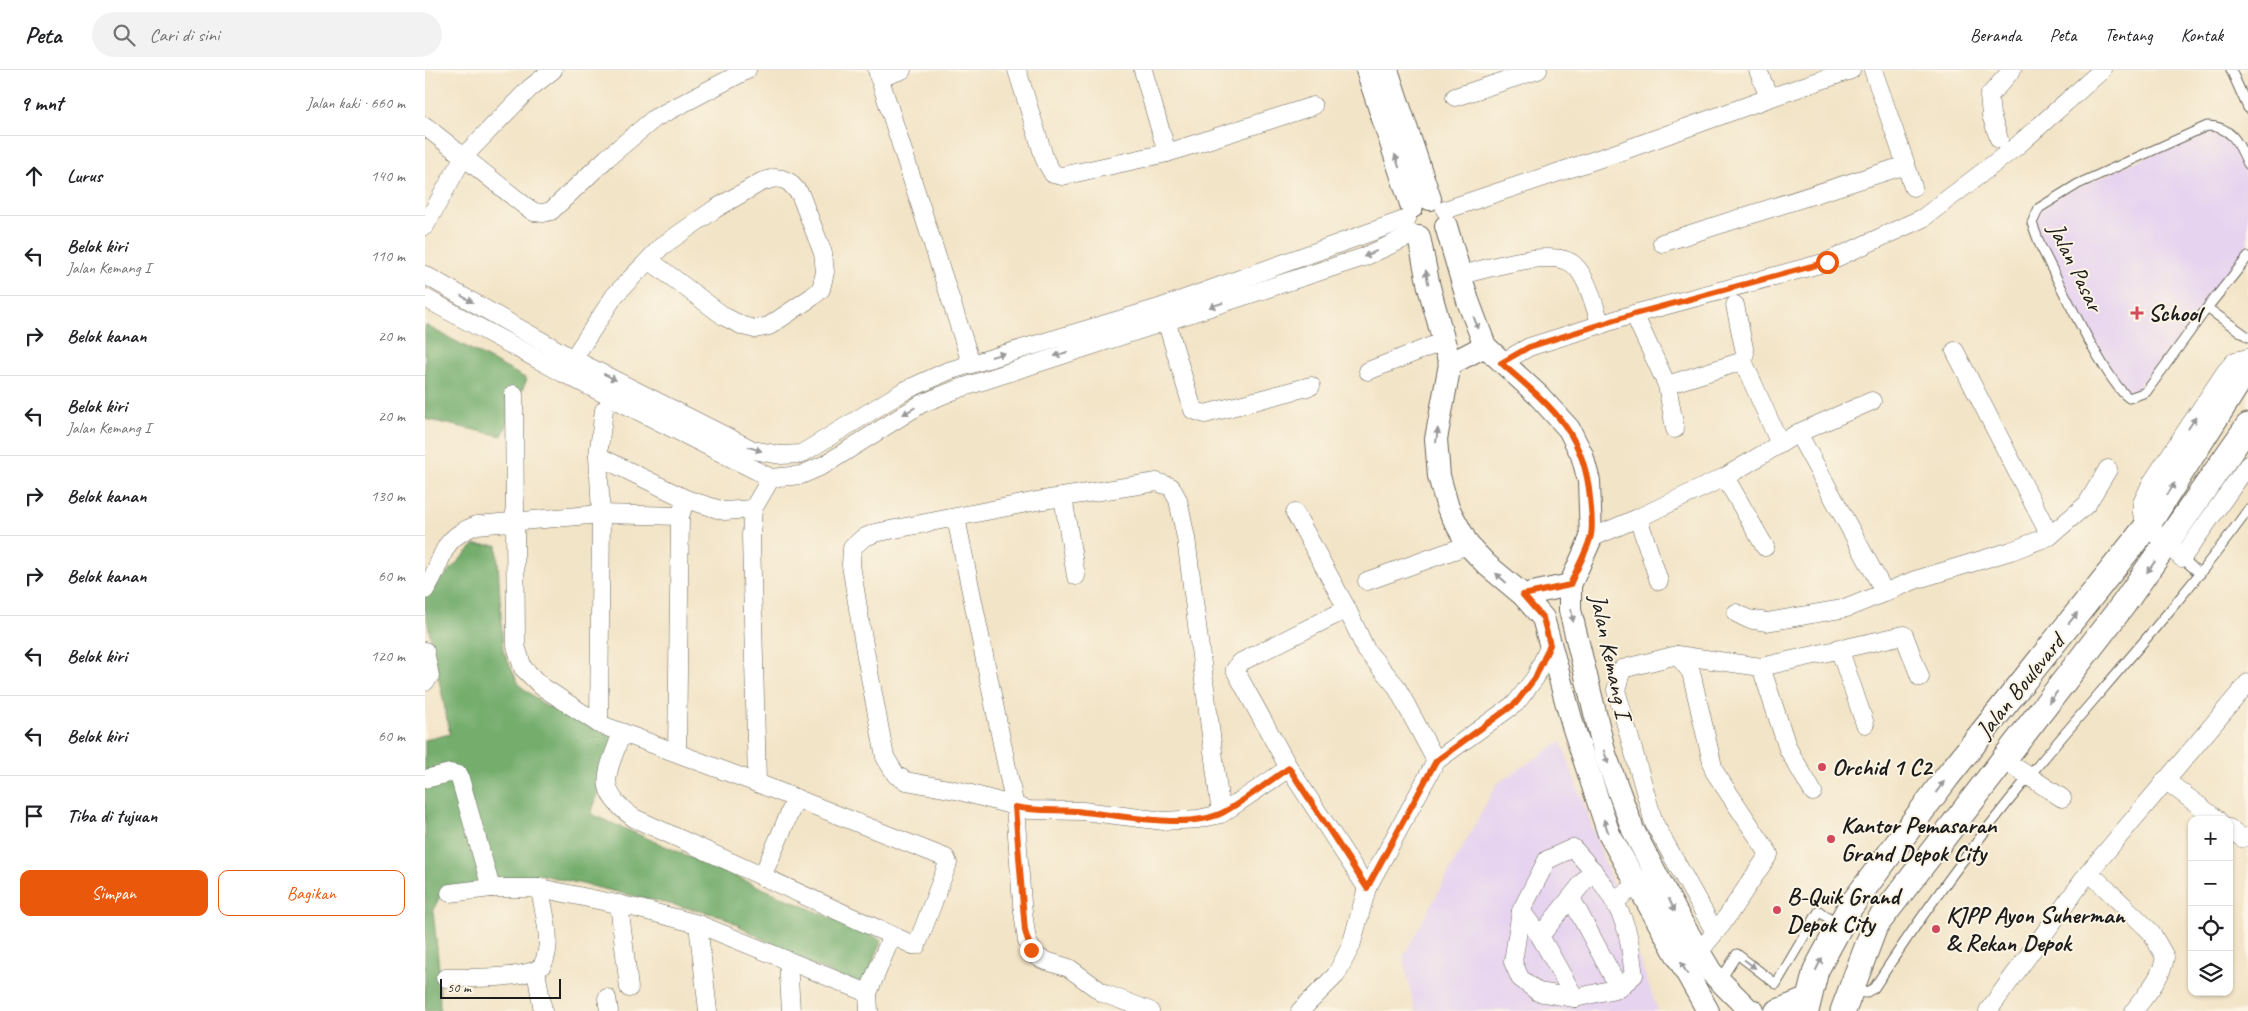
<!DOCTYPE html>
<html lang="id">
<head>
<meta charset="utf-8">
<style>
  body { margin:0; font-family:Caveat,sans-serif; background:#f2f2f2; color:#202124 }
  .controls { position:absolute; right:15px; bottom:15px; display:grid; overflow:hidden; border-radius:10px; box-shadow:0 1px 4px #0004 }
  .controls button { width:45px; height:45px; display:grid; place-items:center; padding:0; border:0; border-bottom:1px solid #e0e0e0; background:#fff; color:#202124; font:25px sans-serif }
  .scale { position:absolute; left:15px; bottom:12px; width:121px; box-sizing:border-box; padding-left:5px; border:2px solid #1c1c1c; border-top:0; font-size:14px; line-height:18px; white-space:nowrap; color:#1c1c1c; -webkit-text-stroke:4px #fcf5e5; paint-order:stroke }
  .stop { position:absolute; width:15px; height:15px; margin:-11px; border:4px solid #ea580c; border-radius:50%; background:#fff }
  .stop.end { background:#ea580c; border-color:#fff; box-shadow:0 1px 5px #0008 }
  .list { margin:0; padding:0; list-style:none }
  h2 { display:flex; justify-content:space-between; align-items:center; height:65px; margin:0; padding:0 20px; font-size:21px }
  h2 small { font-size:16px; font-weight:400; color:#757577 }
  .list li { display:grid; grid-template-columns:32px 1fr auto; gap:15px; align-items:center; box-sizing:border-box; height:80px; padding:0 20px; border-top:1px solid #e0e0e0 }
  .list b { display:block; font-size:19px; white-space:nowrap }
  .list p { margin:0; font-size:16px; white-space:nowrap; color:#757577 }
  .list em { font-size:16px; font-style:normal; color:#757577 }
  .actions { display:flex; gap:10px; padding:15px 20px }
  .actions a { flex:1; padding:11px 0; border:1px solid #ea580c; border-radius:10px; text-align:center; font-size:18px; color:#ea580c }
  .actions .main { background:#ea580c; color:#fff }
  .icon { flex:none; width:28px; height:28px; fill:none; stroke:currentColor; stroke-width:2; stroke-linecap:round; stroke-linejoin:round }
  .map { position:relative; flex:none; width:1823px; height:941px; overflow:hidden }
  header { display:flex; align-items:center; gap:30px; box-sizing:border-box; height:70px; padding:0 25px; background:#fff; border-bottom:1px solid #e0e0e0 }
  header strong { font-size:24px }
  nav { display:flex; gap:28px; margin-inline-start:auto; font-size:18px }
  .search { width:350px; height:45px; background:#f2f2f2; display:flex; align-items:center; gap:12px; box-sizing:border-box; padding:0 18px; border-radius:28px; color:#757577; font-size:19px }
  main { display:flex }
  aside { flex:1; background:#fff }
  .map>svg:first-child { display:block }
  .built { fill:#e6d3f0 }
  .forest { fill:#74ad6d; stroke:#486444 }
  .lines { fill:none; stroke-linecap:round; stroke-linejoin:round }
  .service-casing { stroke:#676258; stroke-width:11 }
  .minor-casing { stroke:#676258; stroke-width:19 }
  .tertiary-casing { stroke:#676258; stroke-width:24 }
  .secondary-casing { stroke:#676258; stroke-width:27 }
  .service { stroke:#fff; stroke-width:9 }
  .minor { stroke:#fff; stroke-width:18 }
  .tertiary { stroke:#fff; stroke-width:22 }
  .secondary { stroke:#fff; stroke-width:25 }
  .oneway { fill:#999 }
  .route { stroke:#ea580c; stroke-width:6 }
  .poi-dot { fill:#d1495b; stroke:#fcf5e5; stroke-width:2 }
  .labels { text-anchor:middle; stroke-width:4; stroke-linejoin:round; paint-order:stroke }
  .street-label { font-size:24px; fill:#1c1c1c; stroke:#fcf5e5 }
  .poi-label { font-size:24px; font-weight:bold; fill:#1c1c1c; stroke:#fcf5e5; text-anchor:start }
</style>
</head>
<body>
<header>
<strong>Peta</strong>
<div class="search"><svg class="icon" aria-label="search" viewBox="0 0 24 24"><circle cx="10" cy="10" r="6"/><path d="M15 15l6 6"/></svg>Cari di sini</div>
<nav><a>Beranda</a><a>Peta</a><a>Tentang</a><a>Kontak</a></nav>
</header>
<main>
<aside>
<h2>9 mnt<small>Jalan kaki · 660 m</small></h2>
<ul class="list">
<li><svg class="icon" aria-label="ahead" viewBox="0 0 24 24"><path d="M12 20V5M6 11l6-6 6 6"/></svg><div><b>Lurus</b></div><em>140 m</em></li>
<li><svg class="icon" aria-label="left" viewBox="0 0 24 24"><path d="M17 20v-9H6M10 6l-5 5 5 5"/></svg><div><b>Belok kiri</b><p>Jalan Kemang I</p></div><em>110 m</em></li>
<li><svg class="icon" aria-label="right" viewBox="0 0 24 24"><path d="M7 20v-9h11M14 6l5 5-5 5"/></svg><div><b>Belok kanan</b></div><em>20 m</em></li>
<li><svg class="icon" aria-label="left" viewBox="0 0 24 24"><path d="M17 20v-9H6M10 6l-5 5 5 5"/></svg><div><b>Belok kiri</b><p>Jalan Kemang I</p></div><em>20 m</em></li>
<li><svg class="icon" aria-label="right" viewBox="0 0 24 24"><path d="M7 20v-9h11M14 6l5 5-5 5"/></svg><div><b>Belok kanan</b></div><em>130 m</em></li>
<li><svg class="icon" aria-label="right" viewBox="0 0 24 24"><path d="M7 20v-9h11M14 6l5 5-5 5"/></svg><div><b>Belok kanan</b></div><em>60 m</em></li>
<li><svg class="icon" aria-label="left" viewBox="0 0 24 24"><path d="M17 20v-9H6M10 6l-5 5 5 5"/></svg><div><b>Belok kiri</b></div><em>120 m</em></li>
<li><svg class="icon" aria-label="left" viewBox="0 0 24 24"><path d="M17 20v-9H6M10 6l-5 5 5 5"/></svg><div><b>Belok kiri</b></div><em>60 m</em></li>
<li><svg class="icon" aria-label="arrive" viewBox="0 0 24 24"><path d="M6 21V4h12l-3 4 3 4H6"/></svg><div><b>Tiba di tujuan</b></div></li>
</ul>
<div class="actions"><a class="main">Simpan</a><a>Bagikan</a></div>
</aside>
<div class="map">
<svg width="1823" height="941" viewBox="0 0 1823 941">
  <rect width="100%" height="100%" fill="#fcf5e5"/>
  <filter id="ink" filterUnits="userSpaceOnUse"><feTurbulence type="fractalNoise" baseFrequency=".02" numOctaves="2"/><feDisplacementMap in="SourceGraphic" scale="10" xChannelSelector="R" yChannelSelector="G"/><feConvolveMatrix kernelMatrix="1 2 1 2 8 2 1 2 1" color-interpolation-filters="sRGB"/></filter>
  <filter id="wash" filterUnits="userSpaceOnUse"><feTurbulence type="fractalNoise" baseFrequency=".0096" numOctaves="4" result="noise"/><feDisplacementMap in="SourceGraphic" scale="20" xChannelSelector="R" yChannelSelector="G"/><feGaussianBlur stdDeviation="1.12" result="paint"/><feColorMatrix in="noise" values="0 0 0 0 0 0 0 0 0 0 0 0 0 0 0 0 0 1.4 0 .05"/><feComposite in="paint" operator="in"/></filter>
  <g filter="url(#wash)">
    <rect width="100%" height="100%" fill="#f2e4c7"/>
    <g class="built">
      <polygon points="1792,56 1814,74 1823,100 1823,183 1704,328 1683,302 1607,153 1622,131"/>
      <polygon points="1136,671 1233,941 990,941 978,887 1072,714"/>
    </g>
    <g class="forest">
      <polygon points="0,255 102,309 77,366 0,349"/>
      <polygon points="49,475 72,475 78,580 94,615 121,636 193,669 166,744 457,870 437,918 362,883 297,846 113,804 17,822 8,840 14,898 15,941 0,941 0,670 25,664 0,540 0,526"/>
    </g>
  </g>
  <g filter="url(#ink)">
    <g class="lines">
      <defs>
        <g id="service">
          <polyline points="1806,0 1823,38"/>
          <path d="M1823,94C1814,74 1807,56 1782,56L1653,114L1614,138L1607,153L1615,175C1631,206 1681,313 1704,328L1721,322L1782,238L1823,267"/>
          <polyline points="1782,238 1823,187"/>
          <polyline points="1757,488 1775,504"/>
          <polyline points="1295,911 1312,884 1351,914 1394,841 1413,856"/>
          <path d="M1427,920L1440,923L1449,918C1497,844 1549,773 1605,705C1678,617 1756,533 1823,440"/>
        </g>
        <g id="minor">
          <polyline points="452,0 546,293"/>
          <polyline points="592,0 620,90 628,104 637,106 742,83"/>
          <polyline points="718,0 742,83 888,36"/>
          <polyline points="454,8 477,0"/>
          <polyline points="1030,27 1113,0"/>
          <polyline points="1344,28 1426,0"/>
          <polyline points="0,56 100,136 109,142 118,143 126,141 182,88 230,48 322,0"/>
          <polyline points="1574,69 1566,45 1564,26 1587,0"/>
          <polyline points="1481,95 1488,117"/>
          <polyline points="1020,140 1197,81 1344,28 1333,0"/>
          <polyline points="0,156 39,86 105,18 128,0"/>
          <polyline points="1237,173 1481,95 1448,0"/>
          <polyline points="0,205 148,289 328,380 356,385 376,384 479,321 523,301 737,237 982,149"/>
          <path d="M1036,205C1061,199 1129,177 1149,195C1164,209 1169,237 1176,255"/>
          <polyline points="0,228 138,303 346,408 376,405 399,395 496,334 530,320 939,187 989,164"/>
          <polyline points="738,240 768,340 780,344 886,316"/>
          <polyline points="1209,244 1242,315 1250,359"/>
          <polyline points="1530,281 1625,466"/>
          <polyline points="1823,288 1810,291 1801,301 1727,412 1717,433 1717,443 1722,456 1757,488 1823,395"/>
          <polyline points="1318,291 1355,374"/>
          <polyline points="1076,293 1104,277 1209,244 1402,192 1498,148 1592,76 1677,0"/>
          <polyline points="142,298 190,225 237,176 290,139 336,112 350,108 357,109 364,112 375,124 398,183 400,202 396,219 387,227 344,256 330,259 318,256 300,247 224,190"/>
          <polyline points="943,301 1019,271"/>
          <polyline points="1242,315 1318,291 1320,283 1310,235"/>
          <path d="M89,324L91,576L98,598L116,616L174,654L332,713L521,788L523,793L492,875H488L209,748C168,719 183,703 197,662"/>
          <polyline points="1373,363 1460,523"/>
          <polyline points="173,386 261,429"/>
          <polyline points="1300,407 1340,477"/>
          <polyline points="638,427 651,506"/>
          <polyline points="328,439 326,466 332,713"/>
          <polyline points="870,443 922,539 941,580 971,616 1011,691"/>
          <polyline points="531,448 590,737 597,834 602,871 611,886 618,890 644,898 678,923 725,941"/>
          <polyline points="1213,448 1234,511"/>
          <polyline points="1166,468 1213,448 1300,407 1373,363 1447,331"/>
          <polyline points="942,511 1043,475"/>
          <path d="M0,520C21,490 11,470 52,455L176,444L255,446L261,429L299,441L328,439L346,408"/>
          <polyline points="922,539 814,593 810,600 864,698 942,818"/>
          <polyline points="1311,543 1323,549 1342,552 1422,538 1490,510 1586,481 1625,466 1662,434 1683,399"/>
          <polyline points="1414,578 1440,654"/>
          <polyline points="0,581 5,606 0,612"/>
          <polygon points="1252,585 1266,602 1289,701 1344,784 1297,854 1286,855 1229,753 1191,620 1197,599"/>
          <polyline points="1252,585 1336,597 1479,565 1495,607"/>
          <polyline points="1336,597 1363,679 1388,722"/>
          <polyline points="174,654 176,444 173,386 179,340"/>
          <polyline points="252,682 255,446"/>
          <polyline points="1579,690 1637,728"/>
          <polyline points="0,709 25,703 34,705 66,818"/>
          <polyline points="1740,710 1793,750"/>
          <polyline points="796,744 761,468 753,430 746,417 732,412 612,431 450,463 438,468 427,478 426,495 440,581 460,687 471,705 481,711 535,721 604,740 658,741 739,751 773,749 796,744 864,698"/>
          <polyline points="1804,758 1817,768 1823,767"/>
          <path d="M1148,778C1169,801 1190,826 1200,855C1206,871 1206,889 1209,905L1194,918L1150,928L1113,922L1095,908L1088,892L1096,841L1122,790Z"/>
          <path d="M1664,802L1726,862L1740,887C1737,908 1721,924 1709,941"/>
          <polyline points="337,807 371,728"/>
          <polyline points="25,823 66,818 115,818 211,838 273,854 443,923"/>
          <polyline points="1146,828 1194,918"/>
          <polyline points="1189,832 1222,807"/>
          <polyline points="194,834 204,918"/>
          <polyline points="1096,841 1115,866 1150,928"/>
          <polyline points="273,854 283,941"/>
          <polyline points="1115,866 1168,800"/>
          <polyline points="1274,882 1297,854"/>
          <polyline points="363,891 366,941"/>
          <polyline points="111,901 118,941"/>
          <path d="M20,908C38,908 110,910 118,894C129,872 118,841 115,818"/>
          <polyline points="182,928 184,941"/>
          <polyline points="444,941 443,923 467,865"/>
          <polyline points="875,941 911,905 926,876 942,818 1011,691 1091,633 1110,608 1125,575"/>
          <polyline points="1563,941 1664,802 1823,613"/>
        </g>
        <g id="tertiary">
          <polyline points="942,0 987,137"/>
          <polyline points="962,0 1005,129"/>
          <polyline points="1021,156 1043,231 1060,276 1113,325 1144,359 1157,385 1164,411 1166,468 1145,515 1145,540 1180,684 1208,760 1258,855 1286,902 1324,940 1328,941"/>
          <polyline points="994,167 1004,217 1025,294 1011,369 1014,406 1023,438 1043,475 1062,495 1098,525 1118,548 1148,656 1184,764 1283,941"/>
          <polyline points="1025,294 1060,276"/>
          <polyline points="1098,525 1145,515"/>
          <polyline points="1351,941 1384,928"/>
        </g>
        <g id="secondary">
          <polyline points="1381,941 1391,900 1425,837 1522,707 1722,456 1823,297"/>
          <polyline points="1418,941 1450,856 1698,535 1823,356"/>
        </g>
      </defs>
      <use href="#service" class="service-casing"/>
      <use href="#minor" class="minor-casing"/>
      <use href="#tertiary" class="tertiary-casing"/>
      <use href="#secondary" class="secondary-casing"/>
      <use href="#service" class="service"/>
      <use href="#minor" class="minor"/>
      <use href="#tertiary" class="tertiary"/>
      <use href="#secondary" class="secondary"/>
    </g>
    <defs><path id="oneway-solid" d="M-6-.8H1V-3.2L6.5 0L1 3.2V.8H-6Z" transform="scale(1.25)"/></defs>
    <g class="oneway">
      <use href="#oneway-solid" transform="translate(972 91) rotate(-108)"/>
      <use href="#oneway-solid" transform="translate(945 184) rotate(156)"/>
      <use href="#oneway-solid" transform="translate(1002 207) rotate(-101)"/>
      <use href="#oneway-solid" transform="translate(42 229) rotate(30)"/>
      <use href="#oneway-solid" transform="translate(791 235) rotate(162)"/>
      <use href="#oneway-solid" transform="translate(1051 253) rotate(69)"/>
      <use href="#oneway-solid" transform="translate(636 284) rotate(162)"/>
      <use href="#oneway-solid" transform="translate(573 285) rotate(-16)"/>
      <use href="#oneway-solid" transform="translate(185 307) rotate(27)"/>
      <use href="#oneway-solid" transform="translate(484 341) rotate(150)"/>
      <use href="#oneway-solid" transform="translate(1767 353) rotate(-57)"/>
      <use href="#oneway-solid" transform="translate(1012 365) rotate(-83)"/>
      <use href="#oneway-solid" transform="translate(330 379) rotate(17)"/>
      <use href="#oneway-solid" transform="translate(1746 419) rotate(-58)"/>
      <use href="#oneway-solid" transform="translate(1726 497) rotate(126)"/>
      <use href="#oneway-solid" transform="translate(1076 508) rotate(-138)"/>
      <use href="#oneway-solid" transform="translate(1147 545) rotate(79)"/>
      <use href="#oneway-solid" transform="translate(1648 548) rotate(-51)"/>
      <use href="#oneway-solid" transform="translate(1628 627) rotate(128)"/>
      <use href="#oneway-solid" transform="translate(1181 687) rotate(72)"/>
      <use href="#oneway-solid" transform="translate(1515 717) rotate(-54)"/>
      <use href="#oneway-solid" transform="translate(1181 756) rotate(-109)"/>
      <use href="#oneway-solid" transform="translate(1247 835) rotate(63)"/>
      <use href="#oneway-solid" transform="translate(1325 894) rotate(37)"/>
      <use href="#oneway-solid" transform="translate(1394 894) rotate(-63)"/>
      <use href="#oneway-solid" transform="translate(1259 898) rotate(-119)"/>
    </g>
  </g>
  <g class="lines" filter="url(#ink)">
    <path class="route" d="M606,880L600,861L590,737C613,742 636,739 659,742C697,745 762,760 797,743C820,731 842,712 864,698L942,818L1011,691L1091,633L1110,608L1125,575L1118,548L1098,525L1145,515C1151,500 1160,485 1165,469C1169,458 1166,440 1165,428C1159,360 1124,335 1076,293L1104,277L1209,244L1402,192"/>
  </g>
  <g class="poi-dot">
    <path d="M1709.5 235.5h5v5h5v5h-5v5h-5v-5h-5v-5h5z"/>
    <circle cx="1397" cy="697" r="5"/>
    <circle cx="1406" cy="769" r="5"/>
    <circle cx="1352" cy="840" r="5"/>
    <circle cx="1511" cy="859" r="5"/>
  </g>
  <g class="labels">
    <g class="street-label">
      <text transform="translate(1651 197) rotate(64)" y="8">Jalan Pasar</text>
      <text transform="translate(1186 586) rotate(78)" y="8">Jalan Kemang I</text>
      <text transform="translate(1595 616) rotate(-51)" y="8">Jalan Boulevard</text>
    </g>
    <g class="poi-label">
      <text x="1723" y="251">School</text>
      <text x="1407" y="705">Orchid 1 C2</text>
      <text x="1416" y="763">Kantor Pemasaran<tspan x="1416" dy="28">Grand Depok City</tspan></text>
      <text x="1362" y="834">B-Quik Grand<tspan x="1362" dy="28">Depok City</tspan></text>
      <text x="1521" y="853">KJPP Ayon Suherman<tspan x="1521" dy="28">&amp; Rekan Depok</tspan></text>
    </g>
  </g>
</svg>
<div class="controls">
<button>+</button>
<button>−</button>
<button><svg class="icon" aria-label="locate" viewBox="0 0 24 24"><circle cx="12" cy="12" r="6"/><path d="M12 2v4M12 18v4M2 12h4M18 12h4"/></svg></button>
<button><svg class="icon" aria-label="layers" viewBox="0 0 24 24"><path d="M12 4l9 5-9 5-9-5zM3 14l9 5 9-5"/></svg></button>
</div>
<div class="scale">50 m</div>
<div class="stop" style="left:1402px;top:192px"></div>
<div class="stop end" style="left:606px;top:880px"></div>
</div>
</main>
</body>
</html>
